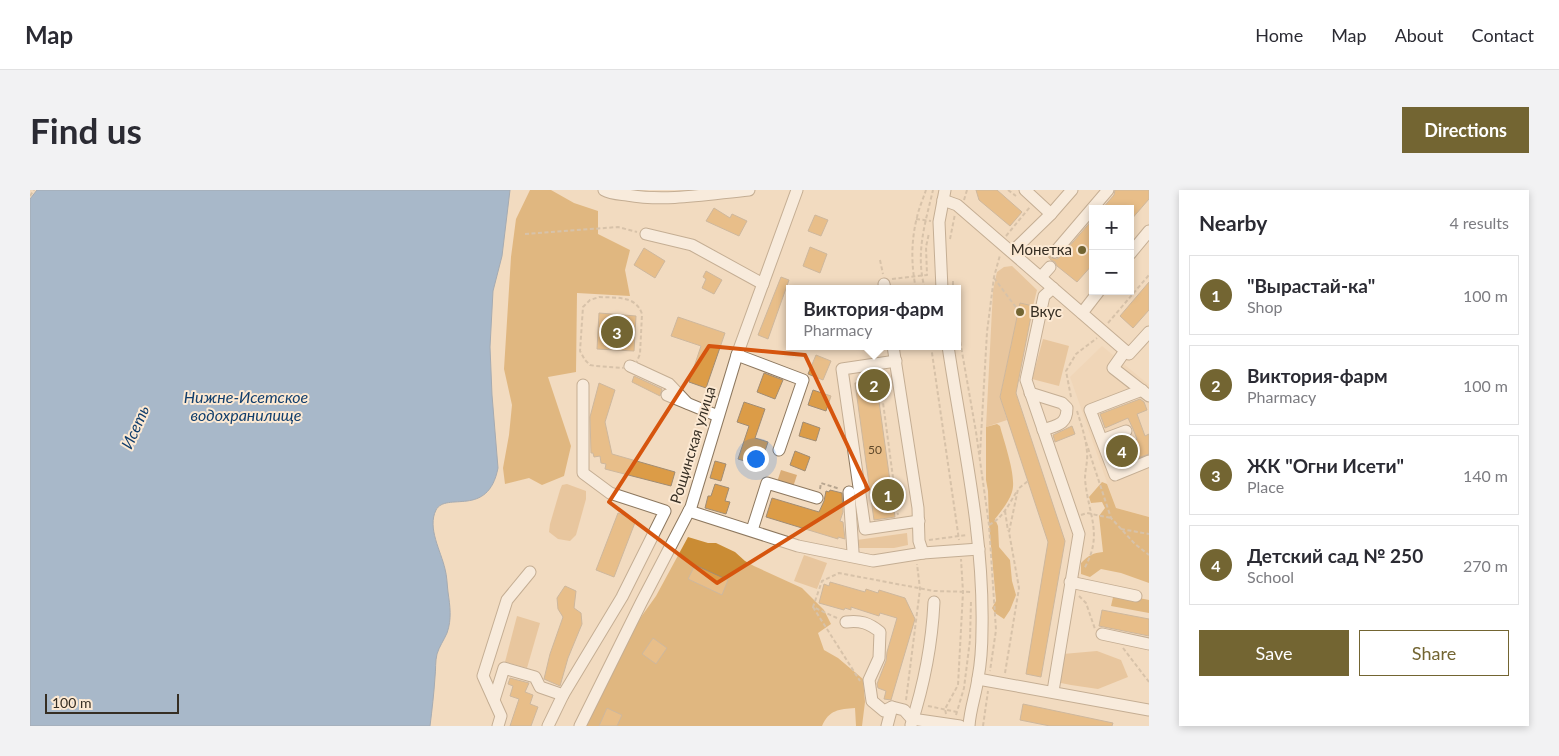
<!DOCTYPE html>
<html lang="en">
<head>
<meta charset="utf-8">
<style>
  body { margin:0; font-family:Lato,sans-serif; background:#f2f2f3; color:#2b2b33 }
  .controls { position:absolute; right:15px; top:15px; display:grid; overflow:hidden; border-radius:0px; box-shadow:0 2px 8px #0003 }
  .controls button { width:45px; height:45px; display:grid; place-items:center; padding:0; border:0; border-bottom:1px solid #e1e1e2; background:#fff; color:#2b2b33; font:25px sans-serif }
  .scale { position:absolute; left:15px; bottom:12px; width:134px; box-sizing:border-box; padding-left:5px; border:2px solid #362e23; border-top:0; font-size:14px; line-height:18px; white-space:nowrap; color:#362e23; -webkit-text-stroke:4px #fce9d3; paint-order:stroke }
  .you { position:absolute; left:725px; top:268px; width:18px; height:18px; margin:-12px; border:4px solid #fff; border-radius:50%; background:#1a73e8; box-shadow:0 0 0 8px #1a73e833 }
  .badge { display:grid; place-items:center; width:32px; height:32px; border-radius:50%; background:#736532; color:#fff; font-size:16px; font-weight:700 }
  .pin { position:absolute; translate:-50% -50%; border:2px solid #fff; box-shadow:0 1px 5px #0006 }
  .popup { position:absolute; left:756px; top:95px; width:175px; height:65px; box-sizing:border-box; display:grid; place-content:center; border-radius:0px; background:#fff; filter:drop-shadow(0 1px 4px #0005); font-size:16px; white-space:nowrap; color:#7c7c81 }
  .popup b { font-size:19px; color:#2b2b33 }
  .popup::after { content:''; position:absolute; left:50%; top:100%; margin-left:-10px; border:10px solid transparent; border-top-color:#fff }
  .list { margin:0; padding:0; list-style:none }
  h2 { display:flex; justify-content:space-between; align-items:center; height:65px; margin:0; padding:0 20px; font-size:21px }
  h2 small { font-size:16px; font-weight:400; color:#7c7c81 }
  .list li { display:grid; grid-template-columns:32px 1fr auto; gap:15px; align-items:center; box-sizing:border-box; height:80px; margin:0 10px 10px; padding:0 10px; border:1px solid #e1e1e2; border-radius:0px }
  .list b { display:block; font-size:19px; white-space:nowrap }
  .list p { margin:0; font-size:16px; white-space:nowrap; color:#7c7c81 }
  .list em { font-size:16px; font-style:normal; color:#7c7c81 }
  .actions { display:flex; gap:10px; padding:15px 20px }
  .actions a { flex:1; padding:11px 0; border:1px solid #736532; border-radius:0px; text-align:center; font-size:18px; color:#736532 }
  .actions .main { background:#736532; color:#fff }
  .map { position:relative; flex:none; width:1119px; height:536px; overflow:hidden; border-radius:0px }
  header { display:flex; align-items:center; gap:30px; box-sizing:border-box; height:70px; padding:0 25px; background:#fff; border-bottom:1px solid #e1e1e2 }
  header strong { font-size:24px }
  nav { display:flex; gap:28px; margin-inline-start:auto; font-size:18px }
  .intro { display:flex; align-items:center; justify-content:space-between; box-sizing:border-box; height:120px; padding:0 30px }
  h1 { margin:0; font-size:35px }
  .button { padding:12px 22px; border-radius:0px; background:#736532; color:#fff; font-size:18px; font-weight:700 }
  main { display:flex; gap:30px; padding:0 30px }
  aside { flex:1; background:#fff; border-radius:0px; box-shadow:0 2px 8px #0003 }
  .map>svg:first-child { display:block }
  .built { fill:#edd1b0 }
  .green { fill:#dbad76 }
  .forest { fill:#ca8c34 }
  .water { fill:#4f8ed6; stroke:#4871a0 }
  .building { fill:#dc9c47; stroke:#a18c73 }
  .lines { fill:none; stroke-linecap:round; stroke-linejoin:round }
  .minor-casing { stroke:#8d785f; stroke-width:13 }
  .path { stroke:#b7a58f; stroke-width:2; stroke-dasharray:4 2.5; stroke-linecap:butt }
  .minor { stroke:#fff; stroke-width:11 }
  .marked { fill:none; stroke:#d6550e; stroke-width:4; stroke-linejoin:round }
  .poi-dot { fill:#736532; stroke:#fce9d3; stroke-width:2 }
  .labels { text-anchor:middle; stroke-width:4; stroke-linejoin:round; paint-order:stroke }
  .number-label { font-size:12px; fill:#604a2c }
  .poi-label { font-size:15px; fill:#362e23; stroke:#fce9d3; text-anchor:end }
  .street-label { font-size:15px; fill:#362e23; stroke:#fce9d3 }
  .water-label { font-size:16px; font-style:italic; fill:#113e6c; stroke:#fce9d3 }
</style>
</head>
<body>
<header>
<strong>Map</strong>
<nav><a>Home</a><a>Map</a><a>About</a><a>Contact</a></nav>
</header>
<div class="intro"><h1>Find us</h1><a class="button">Directions</a></div>
<main>
<div class="map">
<svg width="1119" height="536" viewBox="0 0 1119 536">
  <rect width="100%" height="100%" fill="#f2dbc0"/>
  <polygon class="built" points="1072,156 1119,195 1119,327 1086,318 1040,187"/>
  <g class="green">
    <polygon points="982,76 1007,100 1003,116 990,114 970,206 977,230 956,237 963,100 967,82 974,77"/>
    <polygon points="1013,149 1039,156 1029,196 1002,189"/>
    <polygon points="751,280 767,285 763,297 747,292"/>
    <polygon points="537,294 556,301 556,309 546,345 540,351 528,349 519,342 520,334 530,300 532,295"/>
    <polygon points="877,343 878,355 864,358 828,358 827,350"/>
    <polygon points="774,365 797,373 787,399 764,391"/>
    <polygon points="487,426 510,433 497,478 475,472"/>
    <polygon points="1067,461 1091,470 1098,487 1068,499 1041,495 1031,493 1028,487 1033,464"/>
  </g>
  <g class="forest">
    <polygon points="500,0 521,0 544,13 568,21 568,44 600,60 595,80 600,106 547,103 546,182 518,187 541,256 534,286 512,295 499,288 475,294 473,278 479,245 482,215 474,179 481,67 486,29"/>
    <path d="M967,234L970,236C974,252 987,287 982,302C979,312 971,321 965,329L968,336L969,357L980,370L982,391L986,405L980,420L974,429L965,423L962,418L966,411L959,334L958,301L956,290V237Z"/>
    <path d="M1072,292L1077,294L1086,318L1119,327V393L1091,383L1071,379L1060,387L1051,384V373C1059,365 1063,363 1073,362L1069,326L1075,318L1072,312L1061,313L1059,307Z"/>
    <path d="M658,347L678,353H686L705,362L715,371L724,376L772,398L794,420L801,434L788,443L794,460L808,468L833,489L835,512L832,536H826L825,518C809,519 799,520 792,536H553L591,455L626,406Z"/>
    <polygon points="1084,403 1119,410 1119,423 1081,416"/>
  </g>
  <path class="water" d="M7,0H480L472,66L463,101L460,157L462,205L468,278C458,329 416,301 406,320C397,338 411,361 415,379C417,386 417,394 418,402C420,416 422,429 417,443C414,450 409,457 407,464C405,472 406,479 405,487C404,503 402,520 400,536H0V9Z"/>
  <g class="building">
    <polygon points="946,0 967,0 992,22 980,36 949,10"/>
    <polygon points="1085,0 1119,0 1119,9 1100,31 1100,19 1072,19 1084,5"/>
    <polygon points="684,18 700,28 702,24 717,31 709,46 676,31"/>
    <polygon points="785,25 798,30 791,46 778,41"/>
    <polygon points="1063,29 1063,74 1047,92 1027,76 1025,72 1021,70 1015,63 1019,58 1018,64 1021,68 1027,69 1030,67"/>
    <polygon points="780,57 797,64 790,83 773,76"/>
    <polygon points="614,58 635,71 625,88 604,75"/>
    <polygon points="676,81 692,90 684,104 672,98 676,89 673,87"/>
    <polygon points="751,87 759,90 738,149 728,145"/>
    <polygon points="1119,92 1119,120 1103,138 1090,126"/>
    <polygon points="990,113 1003,116 986,203 1035,351 1011,487 996,484 1018,352 970,207"/>
    <polygon points="569,123 606,126 604,161 567,159"/>
    <polygon points="648,127 695,143 676,198 659,192 671,156 641,146"/>
    <polygon points="786,165 801,171 793,190 778,184"/>
    <polygon points="734,183 753,190 745,209 727,202"/>
    <polygon points="604,186 632,199 630,206 602,192"/>
    <polygon points="846,190 865,327 844,330 825,193"/>
    <polygon points="569,193 585,200 575,232 582,264 645,282 641,296 575,279 576,274 571,273 570,266 564,267 563,263 561,263 560,227"/>
    <polygon points="783,200 801,206 796,221 778,215"/>
    <polygon points="1110,209 1114,212 1117,220 1107,224 1115,246 1119,244 1119,264 1089,275 1083,258 1107,249 1103,239 1098,228 1075,238 1070,224"/>
    <polygon points="714,212 735,219 725,248 738,252 730,276 708,269 719,236 707,232"/>
    <polygon points="773,232 790,238 786,251 769,246"/>
    <polygon points="1042,236 1045,244 1025,252 1023,245"/>
    <polygon points="765,261 780,267 775,281 760,275"/>
    <polygon points="685,271 696,274 691,291 680,288"/>
    <polygon points="685,294 699,298 695,311 700,312 696,324 675,318 678,306 681,306"/>
    <polygon points="800,300 812,303 813,322 810,331 813,332 815,349 808,347 808,349 736,327 742,308 789,322 794,311 796,301 799,302"/>
    <polygon points="588,323 606,330 584,387 566,380"/>
    <polygon points="665,375 698,390 692,405 658,389"/>
    <polygon points="800,392 835,402 836,399 848,403 849,400 875,408 885,429 861,510 854,509 856,501 848,498 847,494 856,471 857,462 867,428 850,423 849,426 821,417 821,420 815,418 814,420 789,413 794,394 799,396"/>
    <polygon points="535,396 546,401 544,418 551,423 552,434 538,468 530,496 514,489 520,464 533,427 528,419 527,408"/>
    <polygon points="1072,420 1119,429 1119,446 1069,436"/>
    <polygon points="623,448 637,458 626,474 612,464"/>
    <polygon points="480,488 499,493 495,502 503,505 500,514 508,517 501,536 480,536 489,509 480,506 483,496 478,494"/>
    <polygon points="993,514 1083,533 1082,536 1020,536 990,530"/>
    <polygon points="577,518 592,525 587,536 569,536"/>
  </g>
  <g class="lines">
    <defs>
      <g id="minor">
        <path d="M574,0C581,4 589,4 597,5C637,12 678,4 719,0"/>
        <polyline points="995,0 1021,24"/>
        <polyline points="913,10 927,15 1099,164 1119,142"/>
        <polyline points="616,44 662,55 733,94"/>
        <polyline points="982,62 1021,24 1042,0"/>
        <polyline points="1025,62 1078,0"/>
        <polyline points="1100,64 1119,41"/>
        <polyline points="1011,87 1020,77"/>
        <polyline points="854,94 855,99"/>
        <polyline points="912,99 909,32 915,0"/>
        <polyline points="1052,123 1069,101"/>
        <polyline points="863,156 888,318 889,351 893,363"/>
        <path d="M918,156C932,250 954,343 952,439C952,455 951,472 948,488C946,504 940,519 939,536"/>
        <polyline points="1095,161 1083,178 1119,206"/>
        <polyline points="707,165 773,190 749,260"/>
        <polyline points="866,171 812,179 835,339 889,331"/>
        <polyline points="600,176 639,194 657,213"/>
        <polyline points="1112,200 1060,220 1085,285 1119,271"/>
        <path d="M1000,203L1032,213L1037,218C1037,235 1027,235 1013,240"/>
        <polyline points="637,205 688,226"/>
        <polyline points="1072,250 1096,241"/>
        <polyline points="819,302 823,362"/>
        <polyline points="659,321 768,356 843,371 893,363 949,359"/>
        <polyline points="723,337 737,293 787,308"/>
        <polyline points="1040,392 1106,406"/>
        <path d="M816,432C830,430 839,433 850,442L849,468L839,490L842,511L854,521L862,517L874,520L882,529L930,536"/>
        <polyline points="1072,444 1119,454"/>
        <polyline points="948,489 1119,520"/>
        <polyline points="1023,501 1049,344 996,190 1014,106 1023,98"/>
        <polyline points="464,510 474,478 505,487 510,497 533,505"/>
        <path d="M881,535C894,495 902,453 904,412"/>
        <polyline points="468,536 471,526 453,486 477,410 500,382"/>
        <polyline points="518,536 533,505 592,407 635,321 580,303 553,283 553,195"/>
        <polyline points="550,536 611,413 661,317 707,165 767,0"/>
        <polyline points="857,536 862,517"/>
      </g>
    </defs>
    <use href="#minor" class="minor-casing"/>
    <g class="path">
      <polyline points="978,0 986,6"/>
      <polyline points="0,6 4,0"/>
      <polyline points="934,10 937,0"/>
      <polyline points="886,29 901,31"/>
      <polyline points="495,44 588,37 607,42"/>
      <polyline points="976,46 1000,17"/>
      <polyline points="920,49 925,24"/>
      <polyline points="850,70 853,84"/>
      <polyline points="964,88 988,120"/>
      <polyline points="862,89 897,85 896,57 899,43"/>
      <polyline points="923,91 923,99"/>
      <path d="M886,99C881,75 881,51 887,27C889,18 893,9 896,0"/>
      <path d="M895,99C885,64 895,34 903,0"/>
      <path d="M569,107C585,108 606,105 612,124L610,164L607,171L603,175L592,178L566,176L560,175L555,170L550,161L553,117L560,110Z"/>
      <polyline points="1078,133 1119,85"/>
      <polyline points="928,139 946,242 959,335 966,440 960,481"/>
      <polyline points="901,156 929,350"/>
      <polyline points="854,182 850,190 868,325"/>
      <polyline points="1041,207 1036,181 1046,164 1067,148"/>
      <path d="M1047,221C1051,234 1056,248 1057,262C1058,271 1055,280 1055,289C1058,325 1074,344 1054,379"/>
      <polyline points="1056,252 1081,328 1105,354 1119,365"/>
      <polyline points="950,264 957,142 964,87 970,65"/>
      <polyline points="790,299 791,293 810,299"/>
      <polyline points="975,321 978,341"/>
      <polyline points="1051,325 1057,323 1081,328"/>
      <path d="M959,335C973,328 979,314 987,301"/>
      <polyline points="1091,339 1119,344"/>
      <polyline points="899,350 937,345"/>
      <polyline points="1049,406 1056,413 1065,439"/>
      <polyline points="783,417 830,491"/>
      <polyline points="807,428 783,417 792,391 809,383 904,401 941,402"/>
      <polyline points="1093,458 1119,492"/>
      <polyline points="975,483 989,398 979,342 988,299 998,291"/>
      <polyline points="876,510 890,399 887,374"/>
      <polyline points="898,516 927,522"/>
      <polyline points="916,524 915,519 928,495 933,402 931,369"/>
      <polyline points="926,525 934,498 940,450 941,411"/>
      <polyline points="953,536 958,501"/>
    </g>
    <use href="#minor" class="minor"/>
  </g>
  <path d="M0 0H1119V536H0ZM679,156L775,165L838,299L687,393L579,312Z" fill="#f2dbc0" fill-opacity=".55" fill-rule="evenodd"/>
  <path class="marked" d="M679,156L775,165L838,299L687,393L579,312Z"/>
  <g class="poi-dot">
    <circle cx="1052" cy="60" r="5"/>
    <circle cx="990" cy="122" r="5"/>
  </g>
  <g class="labels">
    <g class="number-label">
      <text x="845" y="264">50</text>
    </g>
    <g class="poi-label">
      <text x="1042" y="65">Монетка</text>
      <text x="1000" y="127" text-anchor="start">Вкус</text>
    </g>
    <g class="street-label">
      <text transform="translate(663 255) rotate(-73)" y="5">Рощинская улица</text>
    </g>
    <g class="water-label">
      <text x="216" y="213">Нижне-Исетское<tspan x="216" dy="18">водохранилище</tspan></text>
      <text transform="translate(105 237) rotate(-66)" y="6">Исеть</text>
    </g>
  </g>
</svg>
<div class="controls">
<button>+</button>
<button>−</button>
</div>
<div class="scale">100 m</div>
<div class="you"></div>
<div class="pin badge" style="left:858px;top:305px">1</div>
<div class="pin badge" style="left:844px;top:195px">2</div>
<div class="popup"><b>Виктория-фарм</b>Pharmacy</div>
<div class="pin badge" style="left:587px;top:142px">3</div>
<div class="pin badge" style="left:1092px;top:261px">4</div>
</div>
<aside>
<h2>Nearby<small>4 results</small></h2>
<ul class="list">
<li><span class="badge">1</span><div><b>&quot;Вырастай-ка&quot;</b><p>Shop</p></div><em>100 m</em></li>
<li><span class="badge">2</span><div><b>Виктория-фарм</b><p>Pharmacy</p></div><em>100 m</em></li>
<li><span class="badge">3</span><div><b>ЖК &quot;Огни Исети&quot;</b><p>Place</p></div><em>140 m</em></li>
<li><span class="badge">4</span><div><b>Детский сад № 250</b><p>School</p></div><em>270 m</em></li>
</ul>
<div class="actions"><a class="main">Save</a><a>Share</a></div>
</aside>
</main>
</body>
</html>
